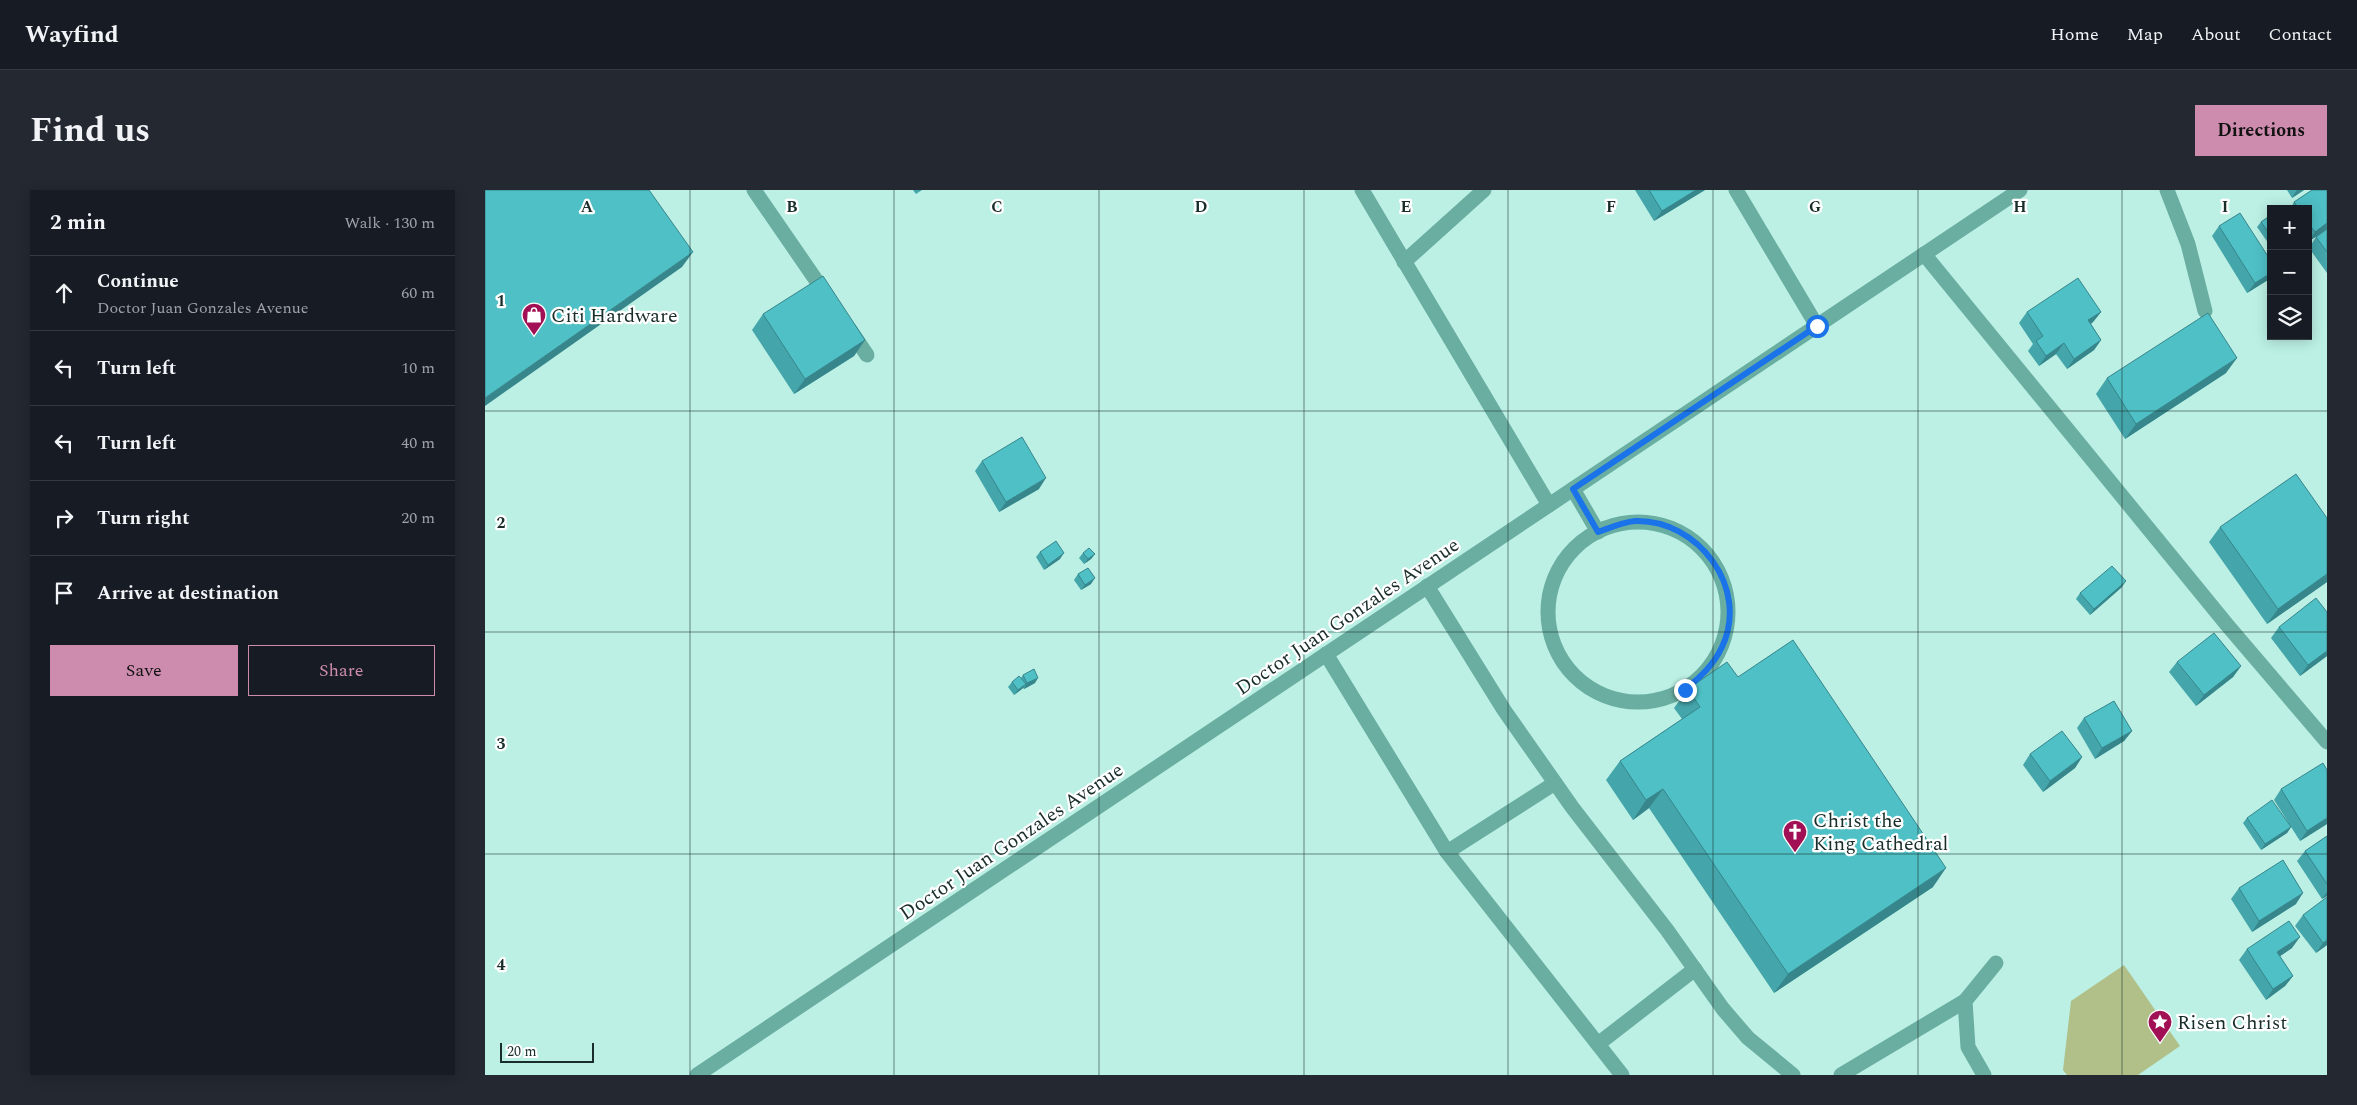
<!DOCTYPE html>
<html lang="en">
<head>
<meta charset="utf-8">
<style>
  body { margin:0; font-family:Spectral,serif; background:#242831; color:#f1f3f6 }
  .controls { position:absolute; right:15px; top:15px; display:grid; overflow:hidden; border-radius:0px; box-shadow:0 2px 12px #0003 }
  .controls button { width:45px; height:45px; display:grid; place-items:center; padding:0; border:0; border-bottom:1px solid #363941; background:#171b24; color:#f1f3f6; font:25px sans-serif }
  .scale { position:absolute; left:15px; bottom:12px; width:94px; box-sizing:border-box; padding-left:5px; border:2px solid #192e2a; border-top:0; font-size:14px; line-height:18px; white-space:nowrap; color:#192e2a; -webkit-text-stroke:4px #fff; paint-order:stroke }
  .stop { position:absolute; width:15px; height:15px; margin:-11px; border:4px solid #1a73e8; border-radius:50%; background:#fff }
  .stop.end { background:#1a73e8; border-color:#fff; box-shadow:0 1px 5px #0008 }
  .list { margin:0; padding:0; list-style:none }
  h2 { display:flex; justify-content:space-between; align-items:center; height:65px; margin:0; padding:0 20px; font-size:21px }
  h2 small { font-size:16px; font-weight:400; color:#9ea1a6 }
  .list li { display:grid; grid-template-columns:32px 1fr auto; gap:15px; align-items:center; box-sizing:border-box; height:75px; padding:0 20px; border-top:1px solid #363941 }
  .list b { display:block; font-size:19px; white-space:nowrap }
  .list p { margin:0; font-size:16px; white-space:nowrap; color:#9ea1a6 }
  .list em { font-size:16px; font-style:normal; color:#9ea1a6 }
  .actions { display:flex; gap:10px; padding:15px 20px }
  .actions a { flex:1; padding:11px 0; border:1px solid #cd8cad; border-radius:0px; text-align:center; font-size:18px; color:#cd8cad }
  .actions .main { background:#cd8cad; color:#111 }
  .icon { flex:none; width:28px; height:28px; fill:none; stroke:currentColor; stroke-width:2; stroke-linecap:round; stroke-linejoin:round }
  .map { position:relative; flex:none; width:1842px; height:885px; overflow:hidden; border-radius:0px }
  header { display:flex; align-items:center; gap:30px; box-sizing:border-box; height:70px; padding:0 25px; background:#171b24; border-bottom:1px solid #363941 }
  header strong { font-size:24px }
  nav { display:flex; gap:28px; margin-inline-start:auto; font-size:18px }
  .intro { display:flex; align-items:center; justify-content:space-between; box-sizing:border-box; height:120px; padding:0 30px }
  h1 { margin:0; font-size:35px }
  .button { padding:12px 22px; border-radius:0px; background:#cd8cad; color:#111; font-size:18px; font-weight:700 }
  main { display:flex; gap:30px; padding:0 30px }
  aside { flex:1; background:#171b24; border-radius:0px; box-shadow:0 2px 12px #0003 }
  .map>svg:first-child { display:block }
  .green { fill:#b1c089 }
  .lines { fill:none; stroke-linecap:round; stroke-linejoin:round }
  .lane { stroke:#6aaea1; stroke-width:15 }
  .street { stroke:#6aaea1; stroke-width:15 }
  .wall { fill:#44a5aa }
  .shaded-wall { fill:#37868b }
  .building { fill:#4fc0c6; stroke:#37868b }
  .route { stroke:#1a73e8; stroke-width:6 }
  .grid { fill:none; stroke:#192e2a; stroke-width:1; stroke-opacity:0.55 }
  .labels { text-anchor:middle; stroke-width:4.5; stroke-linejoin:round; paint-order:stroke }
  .poi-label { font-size:20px; fill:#192e2a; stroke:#fff; text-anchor:start }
  .street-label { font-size:20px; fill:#192e2a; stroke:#fff }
  .grid-label { font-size:16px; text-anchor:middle; font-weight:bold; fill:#192e2a; stroke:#fff; stroke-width:4.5; stroke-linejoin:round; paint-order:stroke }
</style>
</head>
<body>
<header>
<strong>Wayfind</strong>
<nav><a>Home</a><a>Map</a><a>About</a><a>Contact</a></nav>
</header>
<div class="intro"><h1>Find us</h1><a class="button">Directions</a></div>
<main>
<aside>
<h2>2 min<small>Walk · 130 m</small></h2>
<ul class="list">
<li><svg class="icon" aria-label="ahead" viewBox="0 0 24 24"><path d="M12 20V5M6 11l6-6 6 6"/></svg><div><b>Continue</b><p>Doctor Juan Gonzales Avenue</p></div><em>60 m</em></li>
<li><svg class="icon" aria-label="left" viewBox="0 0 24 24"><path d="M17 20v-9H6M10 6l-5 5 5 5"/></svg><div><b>Turn left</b></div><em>10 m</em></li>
<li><svg class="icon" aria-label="left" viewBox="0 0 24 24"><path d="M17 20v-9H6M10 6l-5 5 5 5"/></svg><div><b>Turn left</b></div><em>40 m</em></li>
<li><svg class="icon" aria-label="right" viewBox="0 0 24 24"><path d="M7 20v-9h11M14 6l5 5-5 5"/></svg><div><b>Turn right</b></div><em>20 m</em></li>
<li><svg class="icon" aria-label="arrive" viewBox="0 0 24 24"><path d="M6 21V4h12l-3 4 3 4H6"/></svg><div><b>Arrive at destination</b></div></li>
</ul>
<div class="actions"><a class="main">Save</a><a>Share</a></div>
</aside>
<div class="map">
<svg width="1842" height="885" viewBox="0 0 1842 885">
  <rect width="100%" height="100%" fill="#bcf0e5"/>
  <polygon class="green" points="1639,775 1695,856 1653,885 1582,885 1578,880 1586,811"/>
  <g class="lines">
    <g class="lane">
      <polyline points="269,0 342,106"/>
      <polyline points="365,140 382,165"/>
      <polyline points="1088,299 1113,342"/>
      <circle cx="1153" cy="422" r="90"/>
      <polyline points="942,396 1019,520 1087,617 1182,740 1238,819 1263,848 1308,885"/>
      <polyline points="841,464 962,662 1137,885"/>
      <polyline points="962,662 1070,593"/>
      <polyline points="1113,854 1210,779"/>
      <polyline points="1356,885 1480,811"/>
      <polyline points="1499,885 1483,857 1480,811 1511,773"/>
    </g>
    <g class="street">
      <polyline points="877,0 1064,315"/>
      <polyline points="1251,0 1332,136"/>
      <polyline points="1682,0 1703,54 1720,121"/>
      <polyline points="1439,64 1743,436 1842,552"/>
      <polyline points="919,72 999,0"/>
      <polyline points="212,885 1535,0"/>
    </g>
  </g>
  <g class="wall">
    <polygon points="428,0 437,0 431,4"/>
    <polygon points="1150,0 1220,0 1169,31"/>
    <polygon points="1802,0 1819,0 1807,8"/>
    <polygon points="1827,0 1842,0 1842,39 1823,52 1823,19 1805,19 1809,12"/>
    <polygon points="1786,25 1786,57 1772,37 1776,32"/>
    <polygon points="1734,36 1786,71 1786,87 1783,90 1762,103 1727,46"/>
    <polygon points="1842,39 1842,83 1824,58 1831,47"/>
    <polygon points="1542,122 1616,122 1608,132 1606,134 1616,150 1609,160 1582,179 1571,164 1554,176 1543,161 1548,154 1534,133"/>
    <polygon points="278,124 380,150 369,166 309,204 267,140"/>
    <polygon points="1741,183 1640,249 1611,204 1622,188"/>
    <polygon points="497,271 554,299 514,322 490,281"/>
    <polygon points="1735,337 1842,392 1782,434 1724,352"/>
    <polygon points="555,362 575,369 559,380 551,367"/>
    <polygon points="598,363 610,364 606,369 599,374 594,368"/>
    <polygon points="593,384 606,394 596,400 589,390"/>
    <polygon points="1637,397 1605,425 1591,409 1595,403"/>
    <polygon points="1794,437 1842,466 1815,486 1786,448"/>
    <polygon points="1692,472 1756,476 1748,487 1711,516 1684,482"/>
    <polygon points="538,485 550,493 539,499 538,498 529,505 523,497 527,492 536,488"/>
    <polygon points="1253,487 1448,697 1289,803 1164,618 1148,630 1121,590 1135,571 1197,529 1189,518 1203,499"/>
    <polygon points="1599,528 1647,541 1639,551 1610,569 1592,538"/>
    <polygon points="1545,564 1597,567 1590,578 1558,602 1538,575"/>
    <polygon points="1796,599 1842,634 1815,651 1789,610"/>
    <polygon points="1762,628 1806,637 1802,643 1776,660 1758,633"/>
    <polygon points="1842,646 1842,706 1837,709 1812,671 1820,661"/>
    <polygon points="1754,698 1811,714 1767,742 1746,709"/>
    <polygon points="1818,725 1842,755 1831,763 1810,736"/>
    <polygon points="1807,758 1795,766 1808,786 1800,796 1781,810 1754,770 1762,759"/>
  </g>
  <g class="shaded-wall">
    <polygon points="1211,0 1220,0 1169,31 1177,21"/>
    <polygon points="1812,0 1819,0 1807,8"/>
    <polygon points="1842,33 1842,39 1823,52 1830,42"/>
    <polygon points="208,62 197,77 0,216 0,208"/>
    <polygon points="1786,83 1786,87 1783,90 1762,103 1770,93"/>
    <polygon points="1616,122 1608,132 1595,141 1603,130"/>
    <polygon points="380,150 369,166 309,204 320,189"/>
    <polygon points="1616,150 1609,160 1582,179 1589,169"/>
    <polygon points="1579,153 1571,164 1554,176 1561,166"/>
    <polygon points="1752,168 1741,183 1640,249 1651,234"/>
    <polygon points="561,288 554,299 514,322 521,312"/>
    <polygon points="579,363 575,369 559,380 563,375"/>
    <polygon points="610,364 606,369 599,374 603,369"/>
    <polygon points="1842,384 1842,392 1782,434 1793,419"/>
    <polygon points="610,388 606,394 596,400 600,395"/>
    <polygon points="1641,391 1637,397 1605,425 1609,419"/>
    <polygon points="1842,461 1842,466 1815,486 1823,475"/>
    <polygon points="1756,476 1748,487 1711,516 1719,505"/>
    <polygon points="553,488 550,493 539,499 542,493"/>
    <polygon points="541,494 537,499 529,505 533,500"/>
    <polygon points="1647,541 1639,551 1610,569 1617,558"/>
    <polygon points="1597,567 1590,578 1558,602 1565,591"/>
    <polygon points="1178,599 1164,618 1148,630 1161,610"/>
    <polygon points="1842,628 1842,634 1815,651 1822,641"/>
    <polygon points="1806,637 1802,643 1776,660 1780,654"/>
    <polygon points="1461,678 1448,697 1289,803 1303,784"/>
    <polygon points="1842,702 1842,706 1837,709"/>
    <polygon points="1818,703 1811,714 1767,742 1774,731"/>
    <polygon points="1815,747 1807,758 1785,773 1792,762"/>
    <polygon points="1842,750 1842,755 1831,763 1838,753"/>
    <polygon points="1808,786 1800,796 1781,810 1788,799"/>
  </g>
  <g class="building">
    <polygon points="0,0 164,0 208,62 0,208"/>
    <polygon points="1164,0 1211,0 1177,21"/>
    <polygon points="1827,0 1842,0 1842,33 1830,42 1823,33 1823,19 1814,19 1809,12"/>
    <polygon points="1755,23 1786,71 1786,83 1770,93 1734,36"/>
    <polygon points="1786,25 1786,46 1776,32"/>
    <polygon points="1842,39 1842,62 1831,47"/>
    <polygon points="338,86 380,150 320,189 278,124"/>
    <polygon points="1593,88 1616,122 1603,130 1616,150 1589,169 1579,153 1561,166 1551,151 1558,146 1542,122"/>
    <polygon points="1723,123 1752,168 1651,234 1622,188"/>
    <polygon points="537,247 561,288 521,312 497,271"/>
    <polygon points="1811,284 1842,328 1842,384 1793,419 1735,337"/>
    <polygon points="571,351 579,363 563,375 555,362"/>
    <polygon points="604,358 610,364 603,369 598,363"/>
    <polygon points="1627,376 1641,391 1609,419 1595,403"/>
    <polygon points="603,378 610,388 600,395 593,384"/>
    <polygon points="1831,408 1842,422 1842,461 1823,475 1794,437"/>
    <polygon points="1729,443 1756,476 1719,505 1692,472"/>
    <polygon points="1308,450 1461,678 1303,784 1178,599 1161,610 1135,571 1215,517 1203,499 1242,472 1253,487"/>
    <polygon points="549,479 553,488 542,493 538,485"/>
    <polygon points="534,486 541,494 533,500 527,492"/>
    <polygon points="1629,511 1647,541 1617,558 1599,528"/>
    <polygon points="1577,541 1597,567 1565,591 1545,564"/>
    <polygon points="1838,573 1842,580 1842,628 1822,641 1796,599"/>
    <polygon points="1787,610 1806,637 1780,654 1762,628"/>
    <polygon points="1842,646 1842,694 1820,661"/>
    <polygon points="1798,670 1818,703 1774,731 1754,698"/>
    <polygon points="1842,707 1842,750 1838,753 1818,725"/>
    <polygon points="1804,731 1815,747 1792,762 1808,786 1788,799 1762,759"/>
  </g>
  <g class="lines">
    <path class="route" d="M1200,500C1215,487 1228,476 1237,457C1265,398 1213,329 1150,331C1138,332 1124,338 1113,342L1088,299L1332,136"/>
  </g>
  <path class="grid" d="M205,0V885M409,0V885M614,0V885M819,0V885M1023,0V885M1228,0V885M1433,0V885M1637,0V885M0,221H1842M0,442H1842M0,664H1842"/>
  <defs>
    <symbol id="shop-pin" viewBox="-11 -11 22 30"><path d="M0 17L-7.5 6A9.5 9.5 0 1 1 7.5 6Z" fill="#a10f54" stroke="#fff"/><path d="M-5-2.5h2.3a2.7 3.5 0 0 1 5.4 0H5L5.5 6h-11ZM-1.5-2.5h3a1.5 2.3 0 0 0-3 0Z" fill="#fff"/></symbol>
    <symbol id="church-pin" viewBox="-11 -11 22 30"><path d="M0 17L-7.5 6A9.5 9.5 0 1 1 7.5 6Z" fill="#a10f54" stroke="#fff"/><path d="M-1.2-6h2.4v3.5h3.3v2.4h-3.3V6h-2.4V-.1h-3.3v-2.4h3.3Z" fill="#fff"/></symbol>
    <symbol id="sight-pin" viewBox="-11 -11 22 30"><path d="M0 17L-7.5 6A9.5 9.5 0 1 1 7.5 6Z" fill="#a10f54" stroke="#fff"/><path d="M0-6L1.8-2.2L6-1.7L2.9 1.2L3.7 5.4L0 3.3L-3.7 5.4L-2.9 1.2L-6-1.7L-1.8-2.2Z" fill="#fff"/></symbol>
  </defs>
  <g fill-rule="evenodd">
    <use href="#shop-pin" x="35" y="111" width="28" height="38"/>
    <use href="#church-pin" x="1296" y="628" width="28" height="38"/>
    <use href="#sight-pin" x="1661" y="818" width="28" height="38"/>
  </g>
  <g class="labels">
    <g class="poi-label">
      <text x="66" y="132">Citi Hardware</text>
      <text x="1328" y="637">Christ the<tspan x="1328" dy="23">King Cathedral</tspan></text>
      <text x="1692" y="839">Risen Christ</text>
    </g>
    <g class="street-label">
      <text transform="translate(862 426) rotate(-34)" y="7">Doctor Juan Gonzales Avenue</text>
      <text transform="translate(526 651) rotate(-34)" y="7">Doctor Juan Gonzales Avenue</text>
    </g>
  </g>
  <g class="grid-label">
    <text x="102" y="22">A</text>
    <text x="307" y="22">B</text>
    <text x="512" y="22">C</text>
    <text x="716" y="22">D</text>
    <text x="921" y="22">E</text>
    <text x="1126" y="22">F</text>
    <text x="1330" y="22">G</text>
    <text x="1535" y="22">H</text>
    <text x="1740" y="22">I</text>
    <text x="16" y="116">1</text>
    <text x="16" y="338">2</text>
    <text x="16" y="559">3</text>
    <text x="16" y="780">4</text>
  </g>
</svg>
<div class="controls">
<button>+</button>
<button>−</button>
<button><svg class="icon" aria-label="layers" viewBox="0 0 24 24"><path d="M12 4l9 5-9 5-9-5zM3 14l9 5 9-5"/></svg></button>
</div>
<div class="scale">20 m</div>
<div class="stop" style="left:1332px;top:136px"></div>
<div class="stop end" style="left:1200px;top:500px"></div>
</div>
</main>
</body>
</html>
